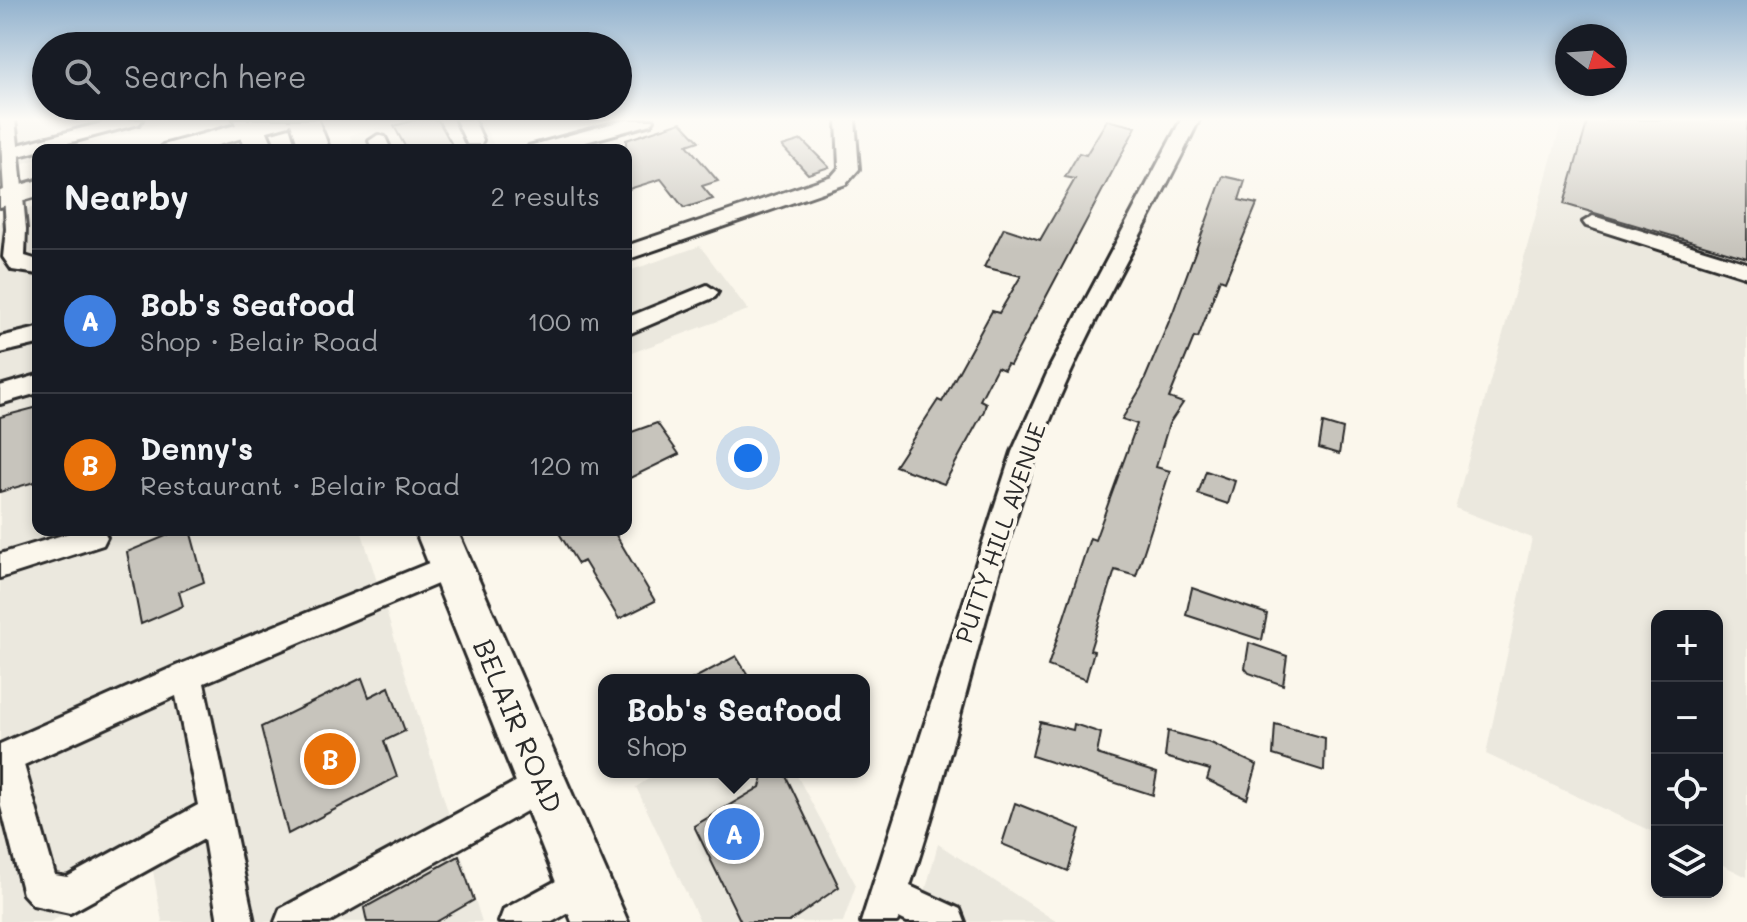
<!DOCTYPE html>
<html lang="en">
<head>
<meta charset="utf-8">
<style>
  body { margin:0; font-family:Mali,sans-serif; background:#20242c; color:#f1f3f6 }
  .controls { position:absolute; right:24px; bottom:24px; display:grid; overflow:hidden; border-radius:16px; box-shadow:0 4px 12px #0003 }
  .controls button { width:72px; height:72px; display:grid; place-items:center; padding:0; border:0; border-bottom:2px solid #363941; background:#171b24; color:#f1f3f6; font:40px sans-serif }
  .compass { position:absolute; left:1555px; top:24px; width:72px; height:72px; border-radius:50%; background:#171b24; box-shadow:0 4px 12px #0003; rotate:107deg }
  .you { position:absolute; left:748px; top:458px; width:28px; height:28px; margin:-20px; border:6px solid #fff; border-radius:50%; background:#1a73e8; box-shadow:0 0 0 12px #1a73e833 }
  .badge { display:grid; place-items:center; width:52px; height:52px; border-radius:50%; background:#2563eb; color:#fff; font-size:26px; font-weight:700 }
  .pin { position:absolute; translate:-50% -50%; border:4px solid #fff; box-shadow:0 2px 8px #0006 }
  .popup { position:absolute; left:598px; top:674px; width:272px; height:104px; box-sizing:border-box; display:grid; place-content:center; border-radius:16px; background:#171b24; filter:drop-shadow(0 2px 6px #0005); font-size:26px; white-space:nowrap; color:#9ea1a6 }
  .popup b { font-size:30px; color:#f1f3f6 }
  .popup::after { content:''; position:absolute; left:50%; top:100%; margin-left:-16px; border:16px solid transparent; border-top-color:#171b24 }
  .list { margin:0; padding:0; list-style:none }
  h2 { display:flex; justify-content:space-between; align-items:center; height:104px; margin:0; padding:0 32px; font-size:34px }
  h2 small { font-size:26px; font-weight:400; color:#9ea1a6 }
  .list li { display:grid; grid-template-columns:52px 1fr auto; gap:24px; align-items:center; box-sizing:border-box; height:144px; padding:0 32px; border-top:2px solid #363941 }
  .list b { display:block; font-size:30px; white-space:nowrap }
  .list p { margin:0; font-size:26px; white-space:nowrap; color:#9ea1a6 }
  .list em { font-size:26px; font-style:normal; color:#9ea1a6 }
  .icon { flex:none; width:44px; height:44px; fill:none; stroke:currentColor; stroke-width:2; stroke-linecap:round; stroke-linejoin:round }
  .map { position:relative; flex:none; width:1747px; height:922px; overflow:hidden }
  .search { position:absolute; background:#171b24; box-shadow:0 4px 12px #0003; left:32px; top:32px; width:600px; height:88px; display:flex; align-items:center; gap:20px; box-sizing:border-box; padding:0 28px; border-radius:44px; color:#9ea1a6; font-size:30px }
  .panel { position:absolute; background:#171b24; box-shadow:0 4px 12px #0003; left:32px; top:144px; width:600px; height:392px; border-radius:16px }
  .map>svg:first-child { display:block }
  .built { fill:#ebe8de }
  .building { fill:#c7c4bc; stroke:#2b2b2b; stroke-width:2 }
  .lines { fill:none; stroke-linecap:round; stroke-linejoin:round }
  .minor-casing { stroke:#2b2b2b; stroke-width:6 }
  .major-casing { stroke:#2b2b2b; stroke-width:6 }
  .highway-casing { stroke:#2b2b2b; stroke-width:6 }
  .minor { fill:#fbf7ec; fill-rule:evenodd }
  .major { fill:#fbf7ec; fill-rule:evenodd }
  .highway { fill:#fbf7ec; fill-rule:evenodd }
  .labels { text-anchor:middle; stroke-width:8; stroke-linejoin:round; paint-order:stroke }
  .street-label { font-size:24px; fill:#2b2b2b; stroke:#fbf7ec }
  .near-street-label { font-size:28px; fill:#2b2b2b; stroke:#fbf7ec }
</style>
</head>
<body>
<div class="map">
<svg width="1747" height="922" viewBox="0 0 1747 922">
  <rect width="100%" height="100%" fill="#fbf7ec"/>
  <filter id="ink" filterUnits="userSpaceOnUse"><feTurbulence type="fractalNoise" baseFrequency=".0125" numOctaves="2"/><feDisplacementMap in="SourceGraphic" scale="16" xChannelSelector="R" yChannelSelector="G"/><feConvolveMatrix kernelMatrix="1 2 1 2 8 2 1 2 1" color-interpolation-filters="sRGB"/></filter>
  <g filter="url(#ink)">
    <g class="built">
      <polygon points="0,120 176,120 70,150 38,150 38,159 0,170"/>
      <polygon points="405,120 481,120 494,145 478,150 354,150 350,135"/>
      <polygon points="1562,120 1747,120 1747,877 1717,862 1717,616 1657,616 1657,834 1486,754 1532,538 1455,508"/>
      <polygon points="38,206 38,530 361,530 482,922 162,922 152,865 50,922 0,922 0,217"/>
      <polygon points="700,246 748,310 626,355 626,272"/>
      <polygon points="659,772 795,772 856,885 843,922 700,922 636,787"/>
      <polygon points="938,844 1057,922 917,922"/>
    </g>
    <g class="building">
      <polygon points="415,120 438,120 455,150 407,150 394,126"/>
      <polygon points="1107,120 1136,127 1010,365 1007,364 1004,370 997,367 980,400 986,403 984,411 944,484 895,466 938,400 942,402 992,311 999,313 1021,276 984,267 1004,228 1040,240 1075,179 1065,177 1079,153 1086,155"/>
      <polygon points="1588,120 1747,120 1747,258 1564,204"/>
      <polygon points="681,122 699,141 687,145 718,181 702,186 713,199 684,208 661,179 626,190 626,140"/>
      <polygon points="802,140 829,167 808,174 782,146"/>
      <polygon points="1223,176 1245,181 1239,200 1257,204 1225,281 1220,279 1198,338 1194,337 1169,398 1183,403 1169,424 1156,467 1170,471 1136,576 1115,570 1090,650 1094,651 1086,680 1048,666 1090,538 1095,540 1137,424 1122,419 1141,388 1173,312"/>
      <polygon points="38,407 38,481 0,492 0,417"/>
      <polygon points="657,423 679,454 626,480 626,434"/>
      <polygon points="1323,423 1343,429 1339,454 1319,448"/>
      <polygon points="1206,471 1235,481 1228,504 1198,494"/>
      <polygon points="180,530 190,530 204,582 179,592 183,606 141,624 127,552"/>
      <polygon points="557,530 613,530 655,601 619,619 584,561 578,564"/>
      <polygon points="1192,588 1267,614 1262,640 1186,615"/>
      <polygon points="1249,643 1287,656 1283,685 1249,673 1245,668"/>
      <polygon points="736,656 751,680 691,680"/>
      <polygon points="362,678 369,697 389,687 405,731 384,741 397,777 288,834 261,727"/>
      <polygon points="1040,722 1073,730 1074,724 1101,733 1097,754 1157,773 1153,795 1032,756"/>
      <polygon points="1275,724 1325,738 1324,771 1273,755"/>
      <polygon points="1168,731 1211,743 1257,765 1247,799 1207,780 1210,770 1165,757"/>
      <polygon points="764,772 784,772 839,887 789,922 741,922 694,826 760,787"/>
      <polygon points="1015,803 1080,829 1068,871 1002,844"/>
      <polygon points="459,856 474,900 436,922 367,922 364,908"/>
    </g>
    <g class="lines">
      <defs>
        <g id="minor">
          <polygon points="0,120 15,120 18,145 113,120 142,120 139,124 19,156 26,229 25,256 38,260 38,274 12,270 3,257 6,229"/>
          <polygon points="456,120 474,120 483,140 481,144 467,144"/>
          <polygon points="625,120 654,120 651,124 557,150 527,150 529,146"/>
          <polygon points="837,120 855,120 859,169 846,184 626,260 626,246 832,176 839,168"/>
          <path d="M1181,120H1199C1146,231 1079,338 1037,454C986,595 958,744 910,886L960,909L965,922H907L899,918L897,922H861L1012,452L1050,367Z"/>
          <polygon points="378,135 385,137 391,150 373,150 369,141"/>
          <polygon points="1593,216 1747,263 1747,277 1586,226 1583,222"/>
          <polygon points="707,285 718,292 715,297 626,335 626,318"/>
          <polygon points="38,328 38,344 0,353 0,337"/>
          <polygon points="38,375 38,393 0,404 0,386"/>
          <polygon points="79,530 103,530 107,537 103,545 0,578 0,554"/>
          <path d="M451,554L461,558L465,566L461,574L204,683L254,922H218L204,839L70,913L33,905L23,894L0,803V744L176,666ZM176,696L198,805L67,877L55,875L24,765Z"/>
          <polygon points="541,768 553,772 558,784 553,796 329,922 275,922 280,909"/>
          <polygon points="584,866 597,871 602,884 597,897 552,922 499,922 504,909"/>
        </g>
        <g id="major">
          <polygon points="254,120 293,120 289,125 200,150 160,150 163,145"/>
          <polygon points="38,180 38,196 0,207 0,191"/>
        </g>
        <g id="highway">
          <polygon points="234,120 262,120 275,150 245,150"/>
          <polygon points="290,120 318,120 330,150 300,150"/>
          <polygon points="415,530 457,530 628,922 572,922"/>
        </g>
      </defs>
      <use href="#minor" class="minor-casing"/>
      <use href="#major" class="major-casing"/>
      <use href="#highway" class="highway-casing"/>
      <use href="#minor" class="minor"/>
      <use href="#major" class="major"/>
      <use href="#highway" class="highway"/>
    </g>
  </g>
  <linearGradient id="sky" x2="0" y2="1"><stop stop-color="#92b2ce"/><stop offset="0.48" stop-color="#fdfbf6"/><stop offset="1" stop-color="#fdfbf6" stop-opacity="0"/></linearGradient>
  <rect width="1747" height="249" fill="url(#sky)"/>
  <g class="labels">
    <g class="street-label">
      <text transform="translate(1001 533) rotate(-71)" y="8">PUTTY HILL AVENUE</text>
    </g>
    <g class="near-street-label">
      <text transform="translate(518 726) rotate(67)" y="10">BELAIR ROAD</text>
    </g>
  </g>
</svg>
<div class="controls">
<button>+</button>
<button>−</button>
<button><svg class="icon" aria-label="locate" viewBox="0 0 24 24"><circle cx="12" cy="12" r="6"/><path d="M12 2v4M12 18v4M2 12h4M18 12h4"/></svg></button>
<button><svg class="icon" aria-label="layers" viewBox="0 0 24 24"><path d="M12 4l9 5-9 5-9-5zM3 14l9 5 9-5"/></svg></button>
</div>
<svg class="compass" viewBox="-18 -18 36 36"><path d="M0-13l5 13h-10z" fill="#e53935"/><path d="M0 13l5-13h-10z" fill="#9ea1a6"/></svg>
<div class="you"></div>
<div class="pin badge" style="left:734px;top:834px;background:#3f7fe0">A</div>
<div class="popup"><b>Bob's Seafood</b>Shop</div>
<div class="pin badge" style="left:330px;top:759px;background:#e8710a">B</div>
<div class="search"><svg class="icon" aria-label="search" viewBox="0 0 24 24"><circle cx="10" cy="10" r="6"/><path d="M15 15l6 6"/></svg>Search here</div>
<section class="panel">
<h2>Nearby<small>2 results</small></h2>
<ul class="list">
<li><span class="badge" style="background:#3f7fe0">A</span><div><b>Bob's Seafood</b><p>Shop · Belair Road</p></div><em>100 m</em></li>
<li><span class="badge" style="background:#e8710a">B</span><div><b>Denny's</b><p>Restaurant · Belair Road</p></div><em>120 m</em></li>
</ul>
</section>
</div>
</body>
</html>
